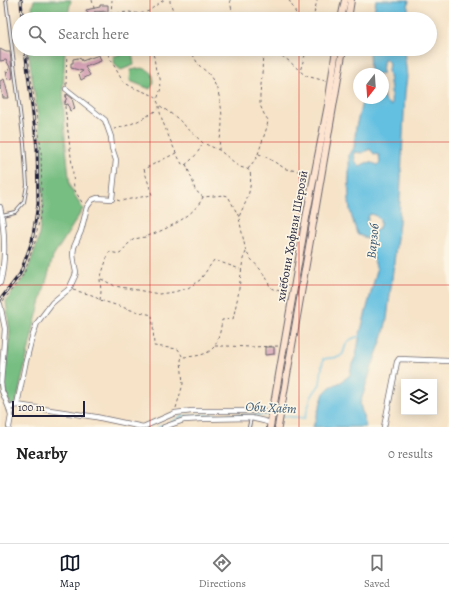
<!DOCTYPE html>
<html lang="en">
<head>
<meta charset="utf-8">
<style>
  body { margin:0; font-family:Alegreya,serif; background:#f6f6f6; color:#222 }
  .controls { position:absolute; right:12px; bottom:12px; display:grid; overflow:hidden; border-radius:0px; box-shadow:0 2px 10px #0003 }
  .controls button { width:36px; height:36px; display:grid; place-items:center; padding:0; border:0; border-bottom:1px solid #e0e0e0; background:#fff; color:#222; font:20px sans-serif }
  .compass { position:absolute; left:353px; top:68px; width:36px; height:36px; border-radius:50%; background:#fff; box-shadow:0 2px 10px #0003; rotate:197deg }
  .scale { position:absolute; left:12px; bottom:10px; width:73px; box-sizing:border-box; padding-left:4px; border:2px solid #22223b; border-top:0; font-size:11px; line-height:14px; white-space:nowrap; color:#22223b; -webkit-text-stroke:3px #fcf5e5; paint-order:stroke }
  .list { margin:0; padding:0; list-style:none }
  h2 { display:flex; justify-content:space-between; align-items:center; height:52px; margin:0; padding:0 16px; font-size:17px }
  h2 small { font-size:13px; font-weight:400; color:#767676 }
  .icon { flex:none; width:22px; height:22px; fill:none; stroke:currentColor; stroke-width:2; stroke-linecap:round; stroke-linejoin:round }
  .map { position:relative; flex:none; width:449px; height:427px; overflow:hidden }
  .search { position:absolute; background:#fff; box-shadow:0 2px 10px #0003; left:12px; right:12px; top:12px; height:44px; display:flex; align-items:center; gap:10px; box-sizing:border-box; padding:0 14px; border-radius:22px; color:#767676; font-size:15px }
  .sheet { height:116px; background:#fff }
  nav { display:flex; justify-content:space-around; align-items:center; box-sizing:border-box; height:56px; border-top:1px solid #e0e0e0; background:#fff; font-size:11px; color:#767676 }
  nav a { display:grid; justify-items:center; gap:2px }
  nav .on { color:#111827 }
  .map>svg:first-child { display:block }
  .forest { fill:#77be82; stroke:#4c705e }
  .water { fill:#63c0e1; stroke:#42718e; fill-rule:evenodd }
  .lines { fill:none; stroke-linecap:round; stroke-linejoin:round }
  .stream { stroke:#63c0e1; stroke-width:1.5 }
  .building { fill:#d19bb1 }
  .lane-casing { stroke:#6c666c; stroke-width:4 }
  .street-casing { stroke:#6c666c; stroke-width:6 }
  .secondary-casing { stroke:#6c666c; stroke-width:8 }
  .path { stroke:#6c666c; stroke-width:1; stroke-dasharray:3 3; stroke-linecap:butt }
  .lane { stroke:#fff; stroke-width:2 }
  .street { stroke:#fff; stroke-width:4.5 }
  .secondary { stroke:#fde4d1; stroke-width:6 }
  .rail-casing { stroke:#22223b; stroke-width:3 }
  .rail { stroke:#fcf5e5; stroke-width:1.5; stroke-dasharray:4.5; stroke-linecap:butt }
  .grid { fill:none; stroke:#d62828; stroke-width:1; stroke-opacity:0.55 }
  .labels { text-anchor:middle; stroke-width:3.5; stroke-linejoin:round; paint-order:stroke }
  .street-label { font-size:12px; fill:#22223b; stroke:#fcf5e5 }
  .water-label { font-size:13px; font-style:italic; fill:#395975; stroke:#fcf5e5 }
</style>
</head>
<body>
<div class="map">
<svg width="449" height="427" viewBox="0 0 449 427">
  <rect width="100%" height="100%" fill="#fcf5e5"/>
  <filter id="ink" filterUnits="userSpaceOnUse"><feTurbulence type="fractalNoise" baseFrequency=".025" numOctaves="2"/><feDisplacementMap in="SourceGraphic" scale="8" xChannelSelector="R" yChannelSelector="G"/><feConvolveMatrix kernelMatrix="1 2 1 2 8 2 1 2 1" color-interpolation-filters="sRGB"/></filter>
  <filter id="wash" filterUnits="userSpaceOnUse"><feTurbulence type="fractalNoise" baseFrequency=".012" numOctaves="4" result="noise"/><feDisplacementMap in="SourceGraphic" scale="16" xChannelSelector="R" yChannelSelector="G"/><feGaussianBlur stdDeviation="0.9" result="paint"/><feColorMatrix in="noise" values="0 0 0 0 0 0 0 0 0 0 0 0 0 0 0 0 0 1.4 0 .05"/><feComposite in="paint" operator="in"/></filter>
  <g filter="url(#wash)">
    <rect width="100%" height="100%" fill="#f6e3c8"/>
    <g class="forest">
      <polygon points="34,0 71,0 67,19 34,19 32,7"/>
      <polygon points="28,49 65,49 63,87 65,137 70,187 83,209 53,257 35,322 16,404 11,405 3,390 10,333 6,301 26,275 38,241 43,205 42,145"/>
      <polygon points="132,52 134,65 121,70 115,65 113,56"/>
      <path d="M142,68C152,71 153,73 154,83L150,89L130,81L131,70Z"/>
    </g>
    <g class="water">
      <polygon points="376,0 409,0 408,8 410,19 373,19"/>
      <path d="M369,49H404L407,77L405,92L399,222L387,319L383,336L371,369L360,404L366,427H313L324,393L330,387L341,382L350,375L352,364L356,356L360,334L377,270L368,239L357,234C355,226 351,217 350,209C347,191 350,173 349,155L354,148L356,127L363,98H383V90L384,100L391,106C392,94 390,82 388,70C388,68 389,66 389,63C388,62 386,59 385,58L383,62L382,74H370ZM370,149L374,154L379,155L380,163L378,165C369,162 368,161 360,166L355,161L354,152L362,153ZM371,214L376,216L380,220V225L378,230L373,231L370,227L366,224L368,219L369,215Z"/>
    </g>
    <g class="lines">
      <g class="stream">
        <path d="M282,416L305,418L311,397L320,384L323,359L339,357L343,354C346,342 348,339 360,336"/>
        <polyline points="168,424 183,416 199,415 270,415"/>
        <polyline points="158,427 164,425"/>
      </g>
    </g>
    <g id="blocks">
      <g class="building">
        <polygon points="100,5 108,5 108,11 94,12 95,13 88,14 86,10 100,7"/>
        <polygon points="0,49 6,52 10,52 13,78 8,79 6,71 8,72 10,67 6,60 0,61"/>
        <polygon points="99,55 101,61 85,67 90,75 81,80 79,74 83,71 71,68 71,63 73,63 73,59 78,58 81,59 82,61"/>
        <polygon points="4,79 9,98 3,98 1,86 0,87 0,81"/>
        <polygon points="67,94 73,99 72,99 75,109 70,111 68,104 65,105 65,101 66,100"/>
        <polygon points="265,347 274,347 274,354 265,355"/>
      </g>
    </g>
  </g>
  <g filter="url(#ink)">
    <use href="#blocks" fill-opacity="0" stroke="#6c666c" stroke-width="1"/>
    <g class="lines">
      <defs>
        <g id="lane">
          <polyline points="2,215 15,212 24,202 27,185 24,144 6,0"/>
          <polyline points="249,427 251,418"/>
        </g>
        <g id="street">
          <path d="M0,207C5,230 6,261 0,283"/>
          <polyline points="0,304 5,329 1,383 2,391 9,408 11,416 9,427"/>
          <polyline points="17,405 25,365 31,341 37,323 52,303 59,297 69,289 75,276 76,272 74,262 73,254 74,247 81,231 87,207 92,200 97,198 112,199 116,160 112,148 111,137 105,120 80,100 66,89"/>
          <polyline points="9,408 17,405 96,417 143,427"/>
          <polyline points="143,427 175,413 192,411 272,411"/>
          <polyline points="164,427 184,420 202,419 251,418 264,421 270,423"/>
          <polyline points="384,427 397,362 399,359 449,361"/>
        </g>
        <g id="secondary">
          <polyline points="341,19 345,0"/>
          <polyline points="348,19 351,0"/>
          <polyline points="270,427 306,218 328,105 336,49"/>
          <polyline points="278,427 343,49"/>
        </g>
      </defs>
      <use href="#lane" class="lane-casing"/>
      <use href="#street" class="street-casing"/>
      <use href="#secondary" class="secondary-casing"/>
      <g class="path">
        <polyline points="22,0 24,19"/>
        <polyline points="92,0 96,16"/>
        <polyline points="170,0 170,2 176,19"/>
        <path d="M230,0C231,6 232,14 236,19"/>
        <polyline points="289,0 299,19"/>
        <polyline points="111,14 129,12 140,14 149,11 159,3 164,0"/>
        <polyline points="141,14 143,19"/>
        <polyline points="70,19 71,15 94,15 94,17"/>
        <polyline points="94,19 98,16 111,14 112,0"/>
        <polyline points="201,19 235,17"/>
        <polyline points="313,19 317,0"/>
        <path d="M105,49L123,82L134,88L155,96L159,105L177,118L203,143L219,150L240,167L247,169L250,171C252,183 249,196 244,206C242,210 240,213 239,218L246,252L251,259L260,269L267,279L270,287L273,289L287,293"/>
        <polyline points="151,49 154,57 156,71 160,78 161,88 157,100"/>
        <path d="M190,49C193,54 195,60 199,65C201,68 205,70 208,73C219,87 222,105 222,122C222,132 219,141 219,150"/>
        <polyline points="272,49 289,61 300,71"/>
        <polyline points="307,49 300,71 306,76 326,81"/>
        <polyline points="66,85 67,49"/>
        <polyline points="66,94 65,107 73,173 74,189 83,204"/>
        <path d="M159,106C159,117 176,154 182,164L185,165C193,159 198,153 202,145"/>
        <path d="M114,129C125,127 137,122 147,116C151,114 154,111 158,110"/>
        <polyline points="259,154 266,157 286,169 309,173"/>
        <polyline points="186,164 193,182 195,190 203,197"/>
        <polyline points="248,169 257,157 267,127 268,120 264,114 260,105 260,95 262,75 263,49"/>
        <polyline points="117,200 120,201 152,195 144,169 176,153"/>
        <polyline points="101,279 115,286 159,294 174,292 188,288 200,280 214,260 240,269"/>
        <polyline points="73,290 92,295 100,300 131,310 152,315 153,325 154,346 178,349 180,352 182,356"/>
        <path d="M100,300L101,292L100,279L109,252L120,254C123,250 129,242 133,240C136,238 141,238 145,237C165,230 194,217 203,197L224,195L228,196L239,217"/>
        <polyline points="3,301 24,274 35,242 42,205 41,148 27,49"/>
        <polyline points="215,346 227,346 250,347 279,346"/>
        <path d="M176,408L183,384L181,360L182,357C212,356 218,350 222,320L233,319L238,296L243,259L246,252"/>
      </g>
      <use href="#lane" class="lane"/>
      <use href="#street" class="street"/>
      <use href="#secondary" class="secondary"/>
      <defs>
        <g id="rail">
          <polyline points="21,0 22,19"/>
          <polyline points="0,300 20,274 32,241 38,204 37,148 25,49"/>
        </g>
      </defs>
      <use href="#rail" class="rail-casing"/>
      <use href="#rail" class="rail"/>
    </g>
  </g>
  <path class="grid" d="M150,0V19M299,0V19M150,49V427M299,49V427M0,142H449M0,285H449"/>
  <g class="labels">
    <g class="street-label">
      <text transform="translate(292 236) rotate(-80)" y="4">хиёбони Ҳофизи Шерозӣ</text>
    </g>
    <g class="water-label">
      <text transform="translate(372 241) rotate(-84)" y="5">Варзоб</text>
      <text transform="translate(271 407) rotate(3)" y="5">Оби Ҳаёт</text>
    </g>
  </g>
</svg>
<div class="controls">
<button><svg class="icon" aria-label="layers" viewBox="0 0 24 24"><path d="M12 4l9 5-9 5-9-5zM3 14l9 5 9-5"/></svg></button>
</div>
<svg class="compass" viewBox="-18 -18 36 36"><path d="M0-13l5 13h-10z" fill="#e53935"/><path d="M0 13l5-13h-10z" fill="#767676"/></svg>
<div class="scale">100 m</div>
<div class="search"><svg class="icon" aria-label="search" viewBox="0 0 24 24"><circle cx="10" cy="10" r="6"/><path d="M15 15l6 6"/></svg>Search here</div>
</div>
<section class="sheet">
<h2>Nearby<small>0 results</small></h2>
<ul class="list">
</ul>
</section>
<nav>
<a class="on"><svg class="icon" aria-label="map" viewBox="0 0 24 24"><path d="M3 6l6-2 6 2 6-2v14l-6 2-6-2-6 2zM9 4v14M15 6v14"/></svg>Map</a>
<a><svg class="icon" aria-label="directions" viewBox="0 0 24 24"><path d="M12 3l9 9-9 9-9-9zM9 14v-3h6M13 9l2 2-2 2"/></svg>Directions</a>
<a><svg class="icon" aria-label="saved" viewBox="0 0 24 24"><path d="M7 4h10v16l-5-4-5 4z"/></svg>Saved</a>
</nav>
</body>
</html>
